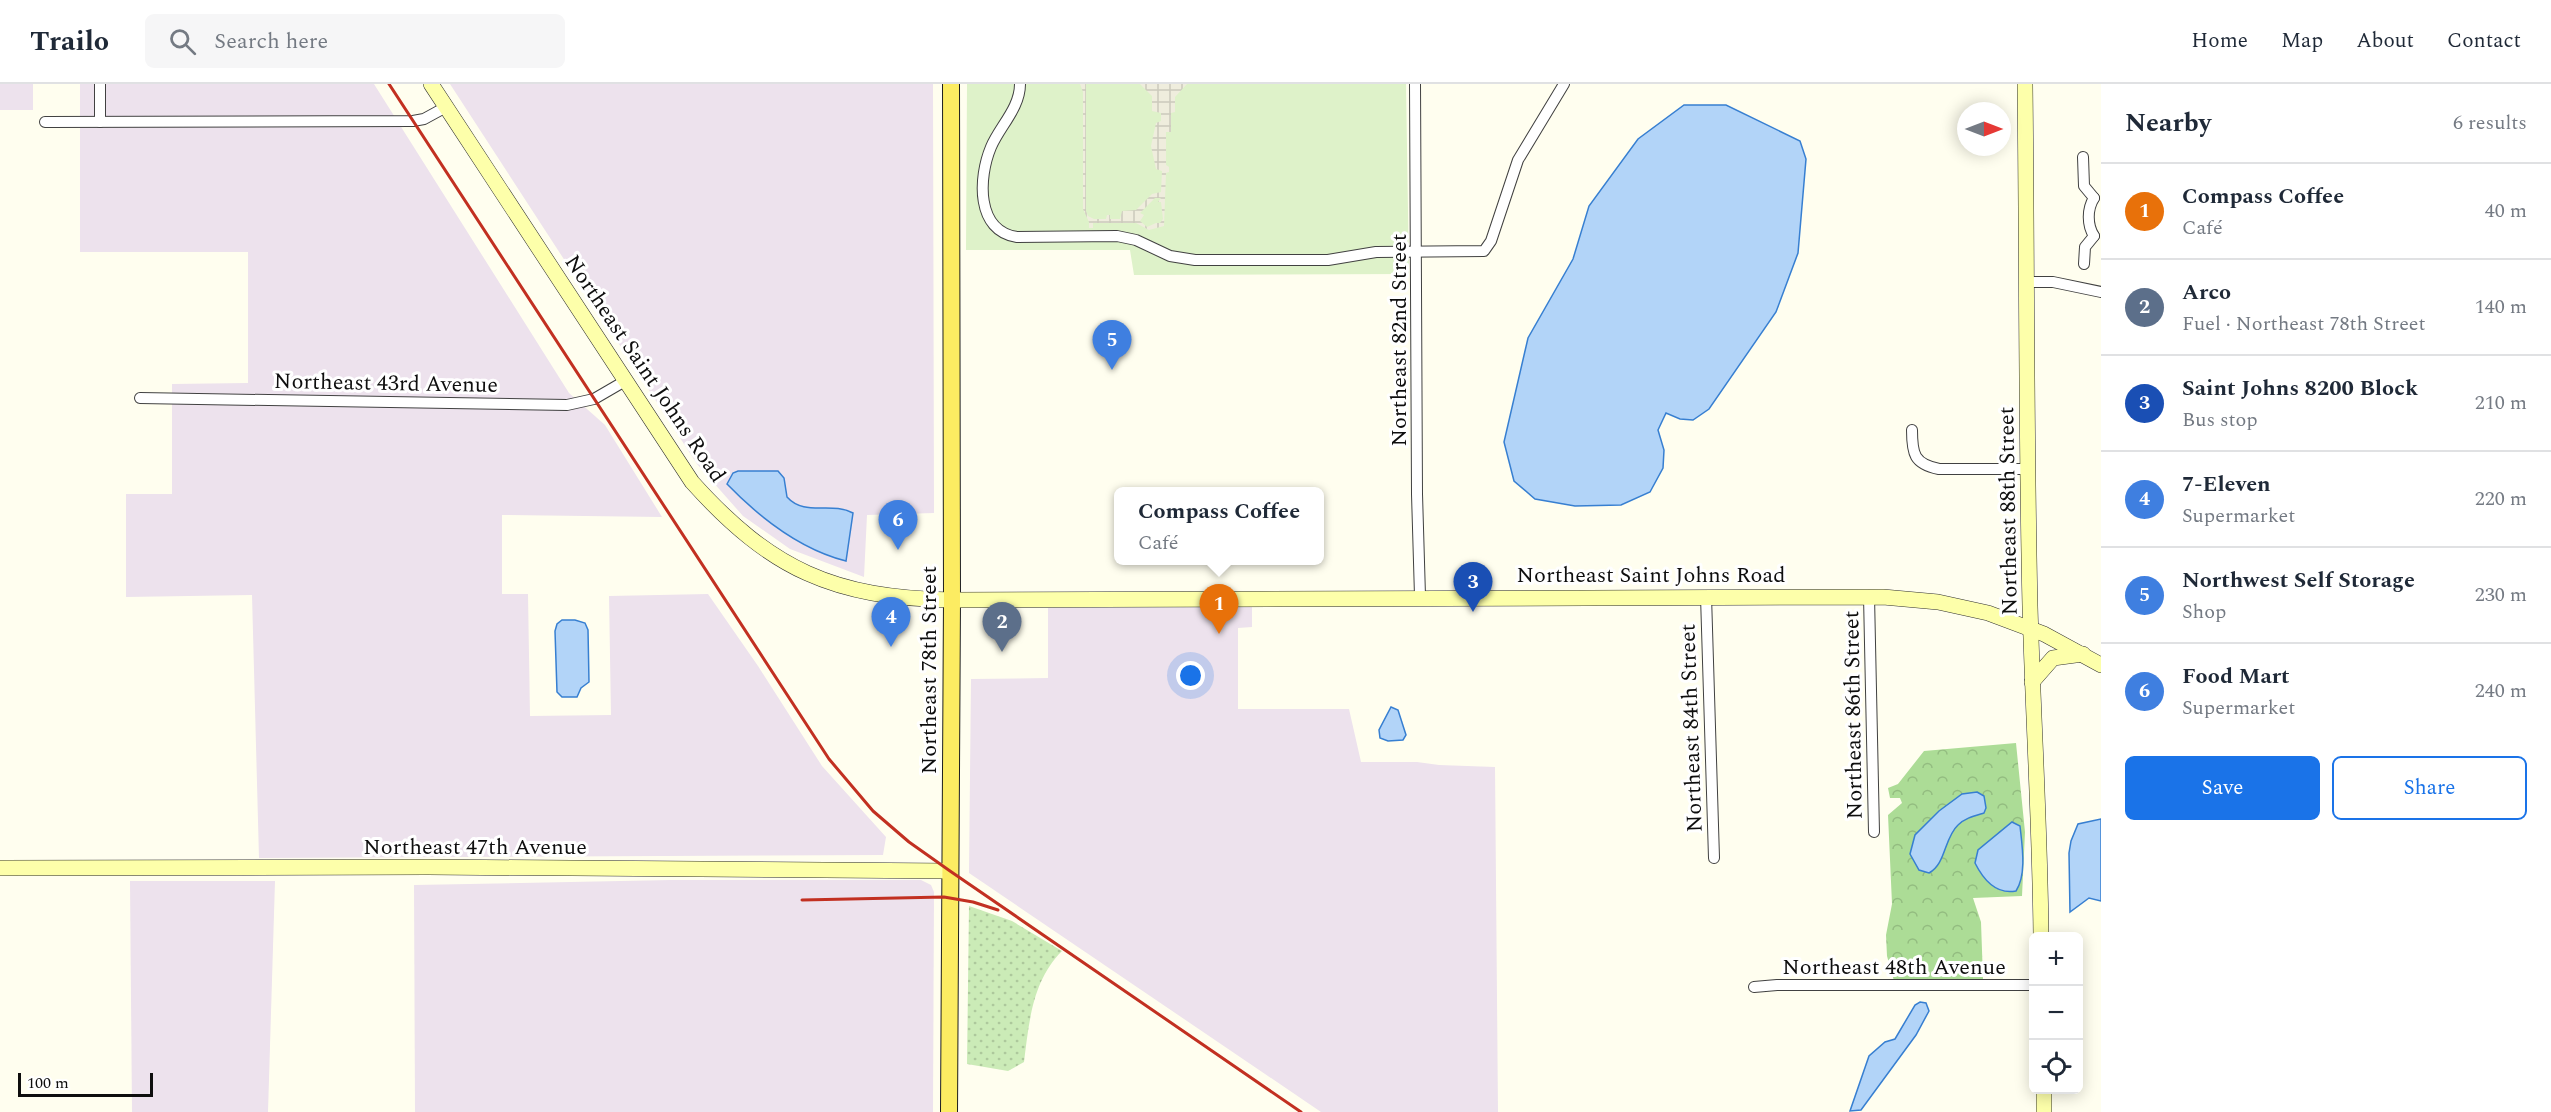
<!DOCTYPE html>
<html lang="en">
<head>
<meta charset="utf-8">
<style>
  body { margin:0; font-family:Spectral,serif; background:#f6f6f7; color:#1f2937 }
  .controls { position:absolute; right:18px; bottom:18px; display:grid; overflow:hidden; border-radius:9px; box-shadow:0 3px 15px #0003 }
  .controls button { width:54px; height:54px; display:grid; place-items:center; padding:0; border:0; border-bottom:2px solid #e0e1e3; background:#fff; color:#1f2937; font:30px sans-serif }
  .compass { position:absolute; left:1957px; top:18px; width:54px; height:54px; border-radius:50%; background:#fff; box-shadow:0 3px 15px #0003; rotate:90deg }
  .scale { position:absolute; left:18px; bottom:15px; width:135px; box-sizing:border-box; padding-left:6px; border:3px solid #0e0e0e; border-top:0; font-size:16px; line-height:21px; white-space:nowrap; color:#0e0e0e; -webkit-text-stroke:4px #fff; paint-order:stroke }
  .you { position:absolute; left:1191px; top:592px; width:21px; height:21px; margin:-15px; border:4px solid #fff; border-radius:50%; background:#1a73e8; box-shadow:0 0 0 9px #1a73e833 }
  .badge { display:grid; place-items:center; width:39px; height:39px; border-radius:50%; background:#1a73e8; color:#fff; font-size:20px; font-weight:700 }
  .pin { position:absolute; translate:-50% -50px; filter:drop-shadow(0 2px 3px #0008) }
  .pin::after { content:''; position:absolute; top:32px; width:21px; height:18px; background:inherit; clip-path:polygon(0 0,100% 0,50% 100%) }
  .popup { position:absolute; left:1114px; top:403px; width:210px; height:78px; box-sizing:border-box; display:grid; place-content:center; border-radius:9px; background:#fff; filter:drop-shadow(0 2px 4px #0005); font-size:20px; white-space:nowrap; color:#747a83 }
  .popup b { font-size:22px; color:#1f2937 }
  .popup::after { content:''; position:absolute; left:50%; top:100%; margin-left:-12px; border:12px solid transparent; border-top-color:#fff }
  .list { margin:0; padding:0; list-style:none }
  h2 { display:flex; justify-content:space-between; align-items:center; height:78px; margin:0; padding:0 24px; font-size:26px }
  h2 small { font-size:20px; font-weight:400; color:#747a83 }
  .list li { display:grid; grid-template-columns:39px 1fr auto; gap:18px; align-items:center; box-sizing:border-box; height:96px; padding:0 24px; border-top:2px solid #e0e1e3 }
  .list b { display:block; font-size:22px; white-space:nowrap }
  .list p { margin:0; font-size:20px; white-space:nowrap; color:#747a83 }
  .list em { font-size:20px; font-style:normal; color:#747a83 }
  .actions { display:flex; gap:12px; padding:18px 24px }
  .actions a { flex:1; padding:14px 0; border:2px solid #1a73e8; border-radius:9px; text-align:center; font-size:21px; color:#1a73e8 }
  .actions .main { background:#1a73e8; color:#fff }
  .icon { flex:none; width:33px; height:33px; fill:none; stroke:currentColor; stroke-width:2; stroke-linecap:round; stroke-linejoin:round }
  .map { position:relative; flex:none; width:2101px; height:1028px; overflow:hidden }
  header { display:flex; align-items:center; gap:36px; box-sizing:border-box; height:84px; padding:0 30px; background:#fff; border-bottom:2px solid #e0e1e3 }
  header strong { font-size:28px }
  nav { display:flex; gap:33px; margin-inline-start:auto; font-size:21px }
  .search { width:420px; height:54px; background:#f6f6f7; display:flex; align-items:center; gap:15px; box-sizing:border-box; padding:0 21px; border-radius:9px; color:#747a83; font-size:22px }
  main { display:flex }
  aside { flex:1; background:#fff }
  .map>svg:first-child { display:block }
  .industrial { fill:#ede2ed }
  .grass { fill:url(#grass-dots) }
  .forest { fill:url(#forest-crowns) }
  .pitch { fill:#def2c9 }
  .plaza { fill:url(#plaza-grid); fill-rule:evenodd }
  .water { fill:#b2d4f8; stroke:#377fd1; stroke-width:1.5 }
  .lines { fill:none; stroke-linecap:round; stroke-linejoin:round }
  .street-casing { stroke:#414141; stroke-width:12 }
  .secondary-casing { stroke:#303030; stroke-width:16 }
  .primary-casing { stroke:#1f1f1f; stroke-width:18 }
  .street { stroke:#fff; stroke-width:10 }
  .secondary { stroke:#fdffaa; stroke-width:15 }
  .primary { stroke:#fcec62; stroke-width:16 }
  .rail { stroke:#c23021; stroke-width:3 }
  .labels { text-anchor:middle; stroke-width:6; stroke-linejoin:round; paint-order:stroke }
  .street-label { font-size:22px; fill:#0e0e0e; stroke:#fff }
</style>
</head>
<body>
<header>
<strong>Trailo</strong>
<div class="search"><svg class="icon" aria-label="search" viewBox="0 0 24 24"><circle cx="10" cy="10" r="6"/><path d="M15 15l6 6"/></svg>Search here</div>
<nav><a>Home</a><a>Map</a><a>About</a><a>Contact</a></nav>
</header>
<main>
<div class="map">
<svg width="2101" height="1028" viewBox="0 0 2101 1028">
  <defs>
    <pattern id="grass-dots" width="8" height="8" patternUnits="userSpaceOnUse" patternTransform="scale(1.5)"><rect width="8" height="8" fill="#cbebb7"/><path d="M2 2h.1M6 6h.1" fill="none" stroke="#adc89c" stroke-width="1.8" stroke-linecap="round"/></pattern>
    <pattern id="forest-crowns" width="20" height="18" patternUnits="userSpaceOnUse" patternTransform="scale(1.5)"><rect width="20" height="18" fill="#acdc96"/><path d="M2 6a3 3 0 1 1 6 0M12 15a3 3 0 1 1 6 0" fill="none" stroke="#93bc80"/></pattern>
    <pattern id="plaza-grid" width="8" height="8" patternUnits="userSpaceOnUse" patternTransform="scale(1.5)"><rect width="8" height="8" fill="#efeddd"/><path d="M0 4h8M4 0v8" fill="none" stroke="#cccabc"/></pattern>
  </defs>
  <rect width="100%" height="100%" fill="#fffeef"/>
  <g class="industrial">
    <rect x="0" y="0" width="33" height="26"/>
    <polygon points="80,0 374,0 569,309 605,341 662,433 502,431 502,510 528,510 530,632 611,631 609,512 708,510 758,582 822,682 886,753 883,771 259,774 252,511 126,513 126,410 172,410 172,300 248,299 248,168 80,168"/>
    <polygon points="450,0 933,0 934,429 867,431 864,493 790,465 743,432 697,380"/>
    <polygon points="1252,523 1252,543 1238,544 1238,625 1349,625 1361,678 1417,678 1439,681 1495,683 1498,1028 1321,1028 969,789 971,595 1048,594 1048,524"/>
    <polygon points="671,796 921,796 931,801 934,808 933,1028 415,1028 414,801"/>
    <polygon points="130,797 275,797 268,1028 132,1028"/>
  </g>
  <path class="grass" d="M969,822L1012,837L1062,867C1032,897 1029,939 1024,978L1008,987L967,980Z"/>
  <polygon class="forest" points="2016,659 2025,748 2022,812 1973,814 1981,838 1983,895 1894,897 1887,872 1886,851 1892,820 1888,731 1902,719 1900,714 1890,714 1888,704 1898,700 1924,667"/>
  <polygon class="pitch" points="967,0 1406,0 1409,190 1134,191 1130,166 966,166"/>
  <path class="plaza" d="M1080,0H1086V127L1088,132L1094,135H1106L1107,131H1110V135H1120L1122,127L1136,126L1152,110L1161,108L1162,87L1156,85L1151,62L1156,39L1161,37V29L1152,27V12L1140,0H1187L1175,13V28L1171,29V48H1166V81L1169,83V88L1166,89L1164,142L1149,146L1136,139H1093V144H1089V138L1083,125V8ZM1155,114H1161L1158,118H1161L1163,135L1160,139H1156L1147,143L1140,137L1144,131L1140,129Z"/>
  <g class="water">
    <polygon points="1684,21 1726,21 1800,57 1806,75 1798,169 1776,228 1709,325 1693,336 1680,335 1666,329 1658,346 1664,366 1663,384 1650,408 1621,421 1575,422 1535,415 1514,397 1504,358 1528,254 1573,175 1589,122 1638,55"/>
    <path d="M738,387H778L784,394L787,413C805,433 831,417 853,429L846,477C799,465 760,434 727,400L733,389Z"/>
    <polygon points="562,536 575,536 585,539 588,546 589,598 581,604 577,613 562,613 557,608 555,547 557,540"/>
    <polygon points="1391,623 1398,626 1406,651 1403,656 1388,657 1380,654 1379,646"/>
    <path d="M1977,708L1984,712L1986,724L1984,729C1974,732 1965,734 1958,741C1944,754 1946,780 1929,789L1919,786L1910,770L1915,751L1939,727L1962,710Z"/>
    <polygon points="2101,735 2101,817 2089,814 2070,828 2069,769 2071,757 2078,740"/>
    <path d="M2012,738L2020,742C2022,761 2027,790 2016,807C1995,811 1983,795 1975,779L1978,766Z"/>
    <polygon points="1920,918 1926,919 1929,927 1916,951 1861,1026 1850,1027 1869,972 1885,958 1895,955 1915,921"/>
  </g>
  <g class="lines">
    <defs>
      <g id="street">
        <polyline points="100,0 100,38"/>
        <path d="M1020,0C1020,24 1000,42 991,63C978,94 976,147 1017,153L1117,152L1136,156L1170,172L1195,176H1328L1376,168L1484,167L1491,157L1518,76L1564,0"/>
        <polyline points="1415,0 1417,410 1420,512"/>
        <polyline points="45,38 413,37 424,35 446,23"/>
        <polyline points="2083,73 2084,102 2094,114"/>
        <path d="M2094,114C2087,125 2087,141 2094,152"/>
        <polyline points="2084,180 2085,163 2094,152"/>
        <polyline points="2027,198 2053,198 2101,208"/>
        <polyline points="140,314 567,321 594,315 625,297"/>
        <path d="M1912,346C1912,370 1914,380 1939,385H2029"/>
        <polyline points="1706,512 1714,774"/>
        <polyline points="1869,512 1874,748"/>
        <polyline points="1754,903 1777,901 2034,901"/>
      </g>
      <g id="secondary">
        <path d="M431,0L692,398C771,486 834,514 952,516L1883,513L1938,518L1988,529L2044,550L2101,581"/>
        <path d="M2025,0C2027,174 2026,348 2030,522C2033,632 2040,742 2041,852"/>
        <polyline points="2032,598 2053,574 2083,570"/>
        <polyline points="0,784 428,783 950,787"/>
        <polyline points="2044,1006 2044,1028"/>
      </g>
      <polyline id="primary" points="949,1028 952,516 951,0"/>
    </defs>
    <use href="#street" class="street-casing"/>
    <use href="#secondary" class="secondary-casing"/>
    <use href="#primary" class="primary-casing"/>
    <use href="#street" class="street"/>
    <use href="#secondary" class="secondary"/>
    <use href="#primary" class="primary"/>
    <g class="rail">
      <polyline points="389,0 829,675 873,727 909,758 950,787 1301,1028"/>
      <polyline points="802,816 944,813 973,818 998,826"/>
    </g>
  </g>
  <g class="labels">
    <g class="street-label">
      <text transform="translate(1398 256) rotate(-90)" y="8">Northeast 82nd Street</text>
      <text transform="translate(646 284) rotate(56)" y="8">Northeast Saint Johns Road</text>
      <text transform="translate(386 298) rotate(1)" y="8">Northeast 43rd Avenue</text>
      <text transform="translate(2007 427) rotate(-91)" y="8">Northeast 88th Street</text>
      <text x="1651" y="498">Northeast Saint Johns Road</text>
      <text transform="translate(928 586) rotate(-90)" y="8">Northeast 78th Street</text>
      <text transform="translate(1852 631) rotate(-91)" y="8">Northeast 86th Street</text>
      <text transform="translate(1690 644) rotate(-92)" y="8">Northeast 84th Street</text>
      <text x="475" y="770">Northeast 47th Avenue</text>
      <text x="1894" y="890">Northeast 48th Avenue</text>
    </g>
  </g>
</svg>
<div class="controls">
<button>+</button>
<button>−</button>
<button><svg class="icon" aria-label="locate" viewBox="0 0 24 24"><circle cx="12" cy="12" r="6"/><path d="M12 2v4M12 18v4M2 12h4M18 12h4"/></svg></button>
</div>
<svg class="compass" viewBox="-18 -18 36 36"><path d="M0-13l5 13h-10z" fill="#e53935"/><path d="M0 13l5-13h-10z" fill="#747a83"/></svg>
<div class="scale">100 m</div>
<div class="you"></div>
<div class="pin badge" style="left:1219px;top:550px;background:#e8710a">1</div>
<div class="popup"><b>Compass Coffee</b>Café</div>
<div class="pin badge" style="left:1002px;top:568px;background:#5c6f8a">2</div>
<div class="pin badge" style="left:1473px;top:528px;background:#1a4fb4">3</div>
<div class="pin badge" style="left:891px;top:563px;background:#3f7fe0">4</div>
<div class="pin badge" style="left:1112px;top:286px;background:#3f7fe0">5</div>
<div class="pin badge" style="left:898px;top:466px;background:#3f7fe0">6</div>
</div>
<aside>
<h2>Nearby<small>6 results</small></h2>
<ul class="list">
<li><span class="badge" style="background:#e8710a">1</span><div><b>Compass Coffee</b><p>Café</p></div><em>40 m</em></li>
<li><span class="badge" style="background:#5c6f8a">2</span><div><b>Arco</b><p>Fuel · Northeast 78th Street</p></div><em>140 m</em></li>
<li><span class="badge" style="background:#1a4fb4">3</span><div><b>Saint Johns 8200 Block</b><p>Bus stop</p></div><em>210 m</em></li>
<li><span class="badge" style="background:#3f7fe0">4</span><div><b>7-Eleven</b><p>Supermarket</p></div><em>220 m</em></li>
<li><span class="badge" style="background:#3f7fe0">5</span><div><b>Northwest Self Storage</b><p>Shop</p></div><em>230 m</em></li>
<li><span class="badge" style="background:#3f7fe0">6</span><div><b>Food Mart</b><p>Supermarket</p></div><em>240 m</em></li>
</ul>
<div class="actions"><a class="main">Save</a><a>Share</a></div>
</aside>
</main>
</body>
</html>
